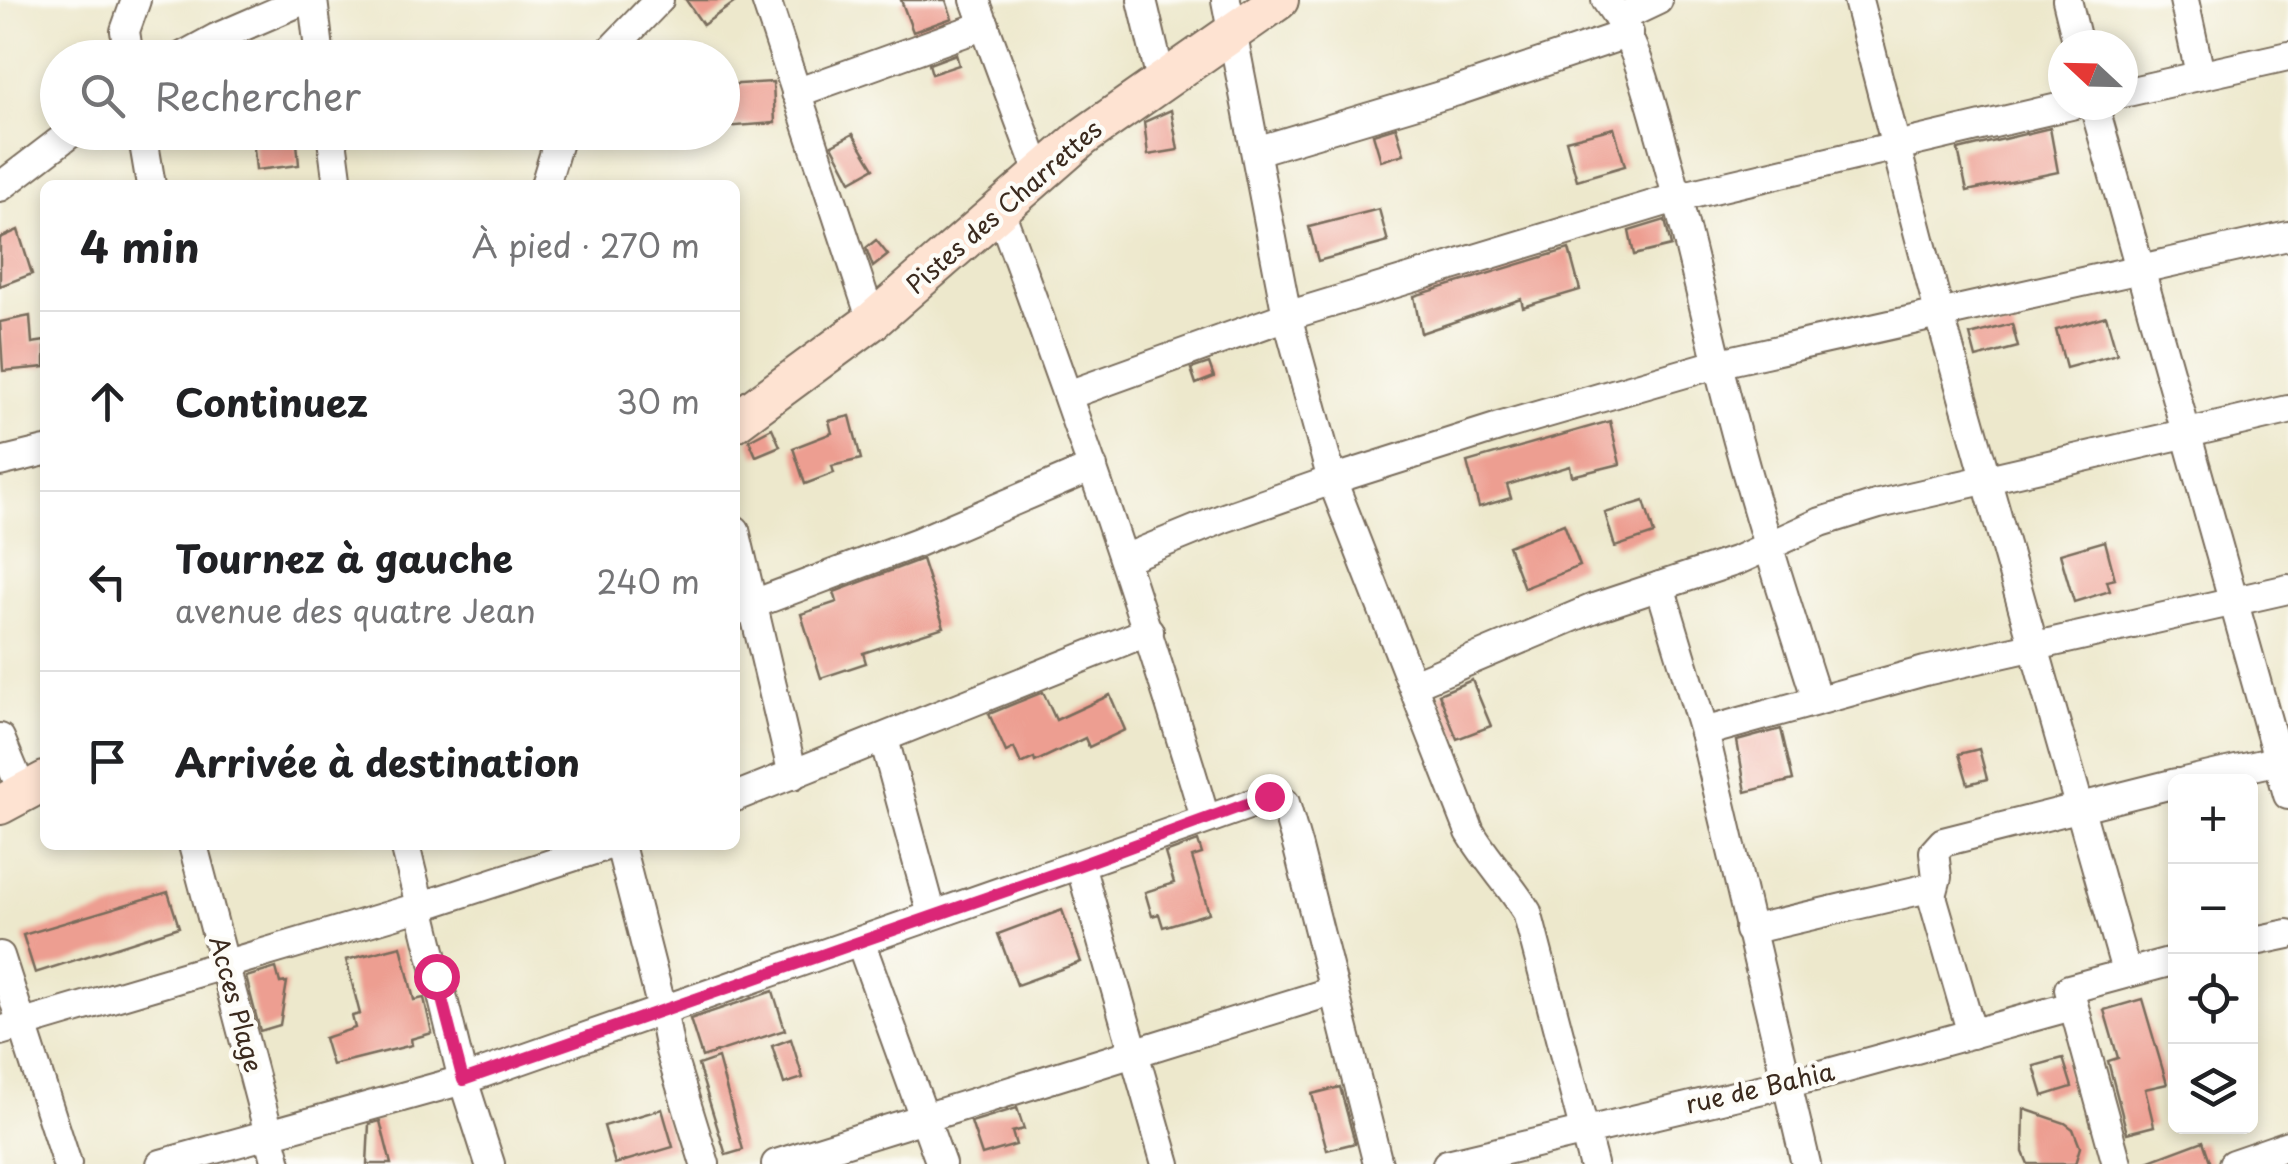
<!DOCTYPE html>
<html lang="fr">
<head>
<meta charset="utf-8">
<style>
  body { margin:0; font-family:"Playpen Sans",sans-serif; background:#f6f6f6; color:#202124 }
  .controls { position:absolute; right:30px; bottom:30px; display:grid; overflow:hidden; border-radius:15px; box-shadow:0 5px 15px #0003 }
  .controls button { width:90px; height:90px; display:grid; place-items:center; padding:0; border:0; border-bottom:2px solid #e0e0e0; background:#fff; color:#202124; font:50px sans-serif }
  .compass { position:absolute; left:2048px; top:30px; width:90px; height:90px; border-radius:50%; background:#fff; box-shadow:0 5px 15px #0003; rotate:292deg }
  .stop { position:absolute; width:30px; height:30px; margin:-22px; border:8px solid #db2777; border-radius:50%; background:#fff }
  .stop.end { background:#db2777; border-color:#fff; box-shadow:0 2px 10px #0008 }
  .list { margin:0; padding:0; list-style:none }
  h2 { display:flex; justify-content:space-between; align-items:center; height:130px; margin:0; padding:0 40px; font-size:42px }
  h2 small { font-size:32px; font-weight:400; color:#757577 }
  .list li { display:grid; grid-template-columns:65px 1fr auto; gap:30px; align-items:center; box-sizing:border-box; height:180px; padding:0 40px; border-top:2px solid #e0e0e0 }
  .list b { display:block; font-size:38px; white-space:nowrap }
  .list p { margin:0; font-size:32px; white-space:nowrap; color:#757577 }
  .list em { font-size:32px; font-style:normal; color:#757577 }
  .icon { flex:none; width:55px; height:55px; fill:none; stroke:currentColor; stroke-width:2; stroke-linecap:round; stroke-linejoin:round }
  .map { position:relative; flex:none; width:2288px; height:1164px; overflow:hidden }
  .search { position:absolute; background:#fff; box-shadow:0 5px 15px #0003; left:40px; top:40px; width:700px; height:110px; display:flex; align-items:center; gap:25px; box-sizing:border-box; padding:0 35px; border-radius:55px; color:#757577; font-size:38px }
  .panel { position:absolute; background:#fff; box-shadow:0 5px 15px #0003; left:40px; top:180px; width:700px; height:670px; border-radius:15px }
  .map>svg:first-child { display:block }
  .building { fill:#ed9e91 }
  .lines { fill:none; stroke-linecap:round; stroke-linejoin:round }
  .street-casing { stroke:#796c5b; stroke-width:32 }
  .secondary-casing { stroke:#796c5b; stroke-width:42 }
  .street { stroke:#fff; stroke-width:28 }
  .secondary { stroke:#fee3d2; stroke-width:38 }
  .route { stroke:#db2777; stroke-width:12 }
  .labels { text-anchor:middle; stroke-width:9; stroke-linejoin:round; paint-order:stroke }
  .street-label { font-size:25px; fill:#3b2a1e; stroke:#fdfcf7 }
</style>
</head>
<body>
<div class="map">
<svg width="2288" height="1164" viewBox="0 0 2288 1164">
  <rect width="100%" height="100%" fill="#fdfcf7"/>
  <filter id="ink" filterUnits="userSpaceOnUse"><feTurbulence type="fractalNoise" baseFrequency=".01" numOctaves="2"/><feDisplacementMap in="SourceGraphic" scale="20" xChannelSelector="R" yChannelSelector="G"/><feConvolveMatrix kernelMatrix="1 2 1 2 8 2 1 2 1" color-interpolation-filters="sRGB"/></filter>
  <filter id="wash" filterUnits="userSpaceOnUse"><feTurbulence type="fractalNoise" baseFrequency=".0048" numOctaves="4" result="noise"/><feDisplacementMap in="SourceGraphic" scale="40" xChannelSelector="R" yChannelSelector="G"/><feGaussianBlur stdDeviation="2.25" result="paint"/><feColorMatrix in="noise" values="0 0 0 0 0 0 0 0 0 0 0 0 0 0 0 0 0 1.4 0 .05"/><feComposite in="paint" operator="in"/></filter>
  <g filter="url(#wash)">
    <rect width="100%" height="100%" fill="#ede8cc"/>
    <g id="blocks">
      <g class="building">
        <polygon points="686,0 738,0 703,25"/>
        <polygon points="901,0 946,0 952,18 913,32"/>
        <polygon points="956,54 959,65 932,74 929,64"/>
        <polygon points="773,82 775,123 724,127 722,85"/>
        <polygon points="1171,110 1178,150 1148,155 1144,122"/>
        <polygon points="1396,127 1404,154 1381,161 1373,134"/>
        <polygon points="1614,128 1625,166 1577,180 1566,140"/>
        <polygon points="2050,128 2058,172 1967,191 1958,150"/>
        <polygon points="265,132 296,132 299,165 256,170 253,138 265,136"/>
        <polygon points="853,134 874,168 851,181 832,145"/>
        <polygon points="1379,209 1388,242 1318,261 1309,227"/>
        <polygon points="1665,220 1671,246 1634,255 1629,231"/>
        <polygon points="18,230 32,274 0,286 0,238"/>
        <polygon points="876,240 888,255 873,267 866,248"/>
        <polygon points="1569,249 1580,290 1523,307 1521,299 1421,333 1414,296"/>
        <polygon points="30,316 32,343 45,341 45,367 3,371 0,322"/>
        <polygon points="2106,316 2117,354 2066,368 2056,330"/>
        <polygon points="2012,324 2018,347 1976,358 1970,335"/>
        <polygon points="1209,363 1214,377 1196,384 1191,369"/>
        <polygon points="850,416 861,459 832,466 834,473 805,484 793,448 832,433 829,421"/>
        <polygon points="1610,421 1620,464 1572,476 1570,466 1507,485 1511,498 1479,507 1467,462"/>
        <polygon points="772,428 780,446 756,456 749,440"/>
        <polygon points="1644,501 1654,534 1615,547 1605,513"/>
        <polygon points="1564,524 1580,566 1524,588 1508,546"/>
        <polygon points="2105,541 2115,579 2107,581 2110,591 2074,602 2060,554"/>
        <polygon points="922,559 944,627 863,653 866,663 821,678 801,614 837,602 834,592"/>
        <polygon points="1472,680 1491,726 1457,739 1439,694"/>
        <polygon points="1043,692 1056,720 1110,695 1125,730 1089,747 1085,738 1035,762 1034,758 1021,764 1014,748 1006,752 989,714"/>
        <polygon points="1781,729 1793,780 1746,792 1737,741"/>
        <polygon points="1979,749 1987,779 1968,784 1959,754"/>
        <polygon points="1198,841 1202,854 1192,857 1209,913 1163,927 1159,914 1152,916 1145,892 1174,883 1165,853"/>
        <polygon points="168,892 179,927 35,973 23,935"/>
        <polygon points="1062,910 1081,962 1017,985 998,934"/>
        <polygon points="401,946 414,1000 424,998 432,1033 411,1039 412,1045 332,1065 324,1038 355,1028 352,1016 360,1014 346,960"/>
        <polygon points="276,968 280,983 287,982 280,1025 260,1031 246,977"/>
        <polygon points="773,991 785,1030 702,1057 690,1019"/>
        <polygon points="2142,999 2167,1084 2145,1089 2154,1126 2127,1133 2108,1061 2118,1058 2104,1010"/>
        <polygon points="791,1039 803,1078 784,1084 772,1046"/>
        <polygon points="718,1058 743,1150 726,1155 698,1065"/>
        <polygon points="2063,1058 2072,1087 2043,1096 2034,1066"/>
        <polygon points="1340,1087 1355,1143 1327,1150 1312,1094"/>
        <polygon points="1017,1108 1024,1129 1012,1132 1016,1145 982,1155 971,1122"/>
        <polygon points="662,1109 673,1147 615,1164 604,1126"/>
        <polygon points="2024,1109 2065,1123 2073,1129 2080,1147 2075,1164 2028,1164 2023,1152"/>
        <polygon points="380,1121 391,1164 367,1164 369,1124"/>
        <polygon points="2203,1141 2211,1164 2147,1164 2147,1162"/>
      </g>
    </g>
  </g>
  <g filter="url(#ink)">
    <use href="#blocks" fill-opacity="0" stroke="#796c5b" stroke-width="2.5"/>
    <g class="lines">
      <defs>
        <g id="street">
          <polyline points="313,0 320,58"/>
          <polyline points="766,0 872,321"/>
          <polyline points="975,0 1039,173"/>
          <polyline points="1142,0 1161,80"/>
          <path d="M1226,0L1287,316L1332,480L1470,832C1487,861 1510,884 1527,912L1593,1164"/>
          <path d="M1606,0C1636,40 1646,86 1660,134C1687,227 1706,321 1731,415C1756,511 1787,606 1817,700"/>
          <polyline points="1858,0 1940,316 2126,971"/>
          <polyline points="2067,0 2078,45"/>
          <polyline points="2184,0 2200,74"/>
          <polyline points="1620,18 1658,0"/>
          <polyline points="129,58 125,31 136,0"/>
          <polyline points="179,58 216,38 304,0"/>
          <polyline points="603,58 659,0"/>
          <polyline points="796,93 985,25"/>
          <polyline points="2123,93 2288,56"/>
          <polyline points="2094,105 2288,795"/>
          <polyline points="142,132 151,185"/>
          <polyline points="331,132 338,185"/>
          <polyline points="1256,151 1457,91 1629,33"/>
          <polyline points="545,185 561,132"/>
          <polyline points="0,187 72,132"/>
          <path d="M999,208C1074,409 1144,612 1205,818"/>
          <polyline points="1068,395 1287,316 1679,197 2071,105"/>
          <polyline points="0,462 45,451"/>
          <polyline points="735,530 793,775"/>
          <polyline points="1124,559 1224,518 1332,480 1502,426 1720,363 2288,236"/>
          <polyline points="1660,586 1704,732 1806,1164"/>
          <polyline points="735,611 918,542 1093,467"/>
          <polyline points="1414,684 1594,608 1738,560 1821,522 1879,504 2288,410"/>
          <polyline points="1704,732 1925,671 2288,589"/>
          <polyline points="0,738 23,793"/>
          <polyline points="884,739 932,915"/>
          <polyline points="2184,782 2288,758"/>
          <polyline points="735,797 1149,631"/>
          <polyline points="193,845 277,1164"/>
          <polyline points="405,845 463,1080 490,1164"/>
          <polyline points="620,845 662,1009 670,1051 705,1164"/>
          <polyline points="1080,865 1166,1164"/>
          <polyline points="1932,896 1937,877 1934,852 1943,842 2176,783"/>
          <polyline points="1749,930 1924,889 1932,896 1972,1034"/>
          <polyline points="860,941 941,1164"/>
          <polyline points="2250,942 2288,934"/>
          <polyline points="0,956 67,1164"/>
          <polyline points="0,1031 419,907 609,845"/>
          <polyline points="161,1164 463,1080 1274,796 1285,803 1298,848 1378,1164"/>
          <polyline points="776,1164 1333,991"/>
          <polyline points="1447,1164 1818,1076 2072,1006"/>
          <polyline points="2117,1164 2069,989 2176,960"/>
          <polyline points="2233,1164 2288,1145"/>
        </g>
        <g id="secondary">
          <polyline points="735,422 872,321 1083,137 1279,0"/>
          <polyline points="0,805 45,781"/>
        </g>
      </defs>
      <use href="#street" class="street-casing"/>
      <use href="#secondary" class="secondary-casing"/>
      <use href="#street" class="street"/>
      <use href="#secondary" class="secondary"/>
    </g>
  </g>
  <g class="lines" filter="url(#ink)">
    <polyline class="route" points="436,976 463,1080 1080,865 1269,796"/>
  </g>
  <g class="labels">
    <g class="street-label">
      <text transform="translate(1004 207) rotate(-41)" y="9">Pistes des Charrettes</text>
      <text transform="translate(236 1004) rotate(75)" y="9">Acces Plage</text>
      <text transform="translate(1760 1088) rotate(-13)" y="9">rue de Bahia</text>
    </g>
  </g>
</svg>
<div class="controls">
<button>+</button>
<button>−</button>
<button><svg class="icon" aria-label="locate" viewBox="0 0 24 24"><circle cx="12" cy="12" r="6"/><path d="M12 2v4M12 18v4M2 12h4M18 12h4"/></svg></button>
<button><svg class="icon" aria-label="layers" viewBox="0 0 24 24"><path d="M12 4l9 5-9 5-9-5zM3 14l9 5 9-5"/></svg></button>
</div>
<svg class="compass" viewBox="-18 -18 36 36"><path d="M0-13l5 13h-10z" fill="#e53935"/><path d="M0 13l5-13h-10z" fill="#757577"/></svg>
<div class="stop" style="left:436px;top:976px"></div>
<div class="stop end" style="left:1269px;top:796px"></div>
<div class="search"><svg class="icon" aria-label="search" viewBox="0 0 24 24"><circle cx="10" cy="10" r="6"/><path d="M15 15l6 6"/></svg>Rechercher</div>
<section class="panel">
<h2>4 min<small>À pied · 270 m</small></h2>
<ul class="list">
<li><svg class="icon" aria-label="ahead" viewBox="0 0 24 24"><path d="M12 20V5M6 11l6-6 6 6"/></svg><div><b>Continuez</b></div><em>30 m</em></li>
<li><svg class="icon" aria-label="left" viewBox="0 0 24 24"><path d="M17 20v-9H6M10 6l-5 5 5 5"/></svg><div><b>Tournez à gauche</b><p>avenue des quatre Jean</p></div><em>240 m</em></li>
<li><svg class="icon" aria-label="arrive" viewBox="0 0 24 24"><path d="M6 21V4h12l-3 4 3 4H6"/></svg><div><b>Arrivée à destination</b></div></li>
</ul>
</section>
</div>
</body>
</html>
